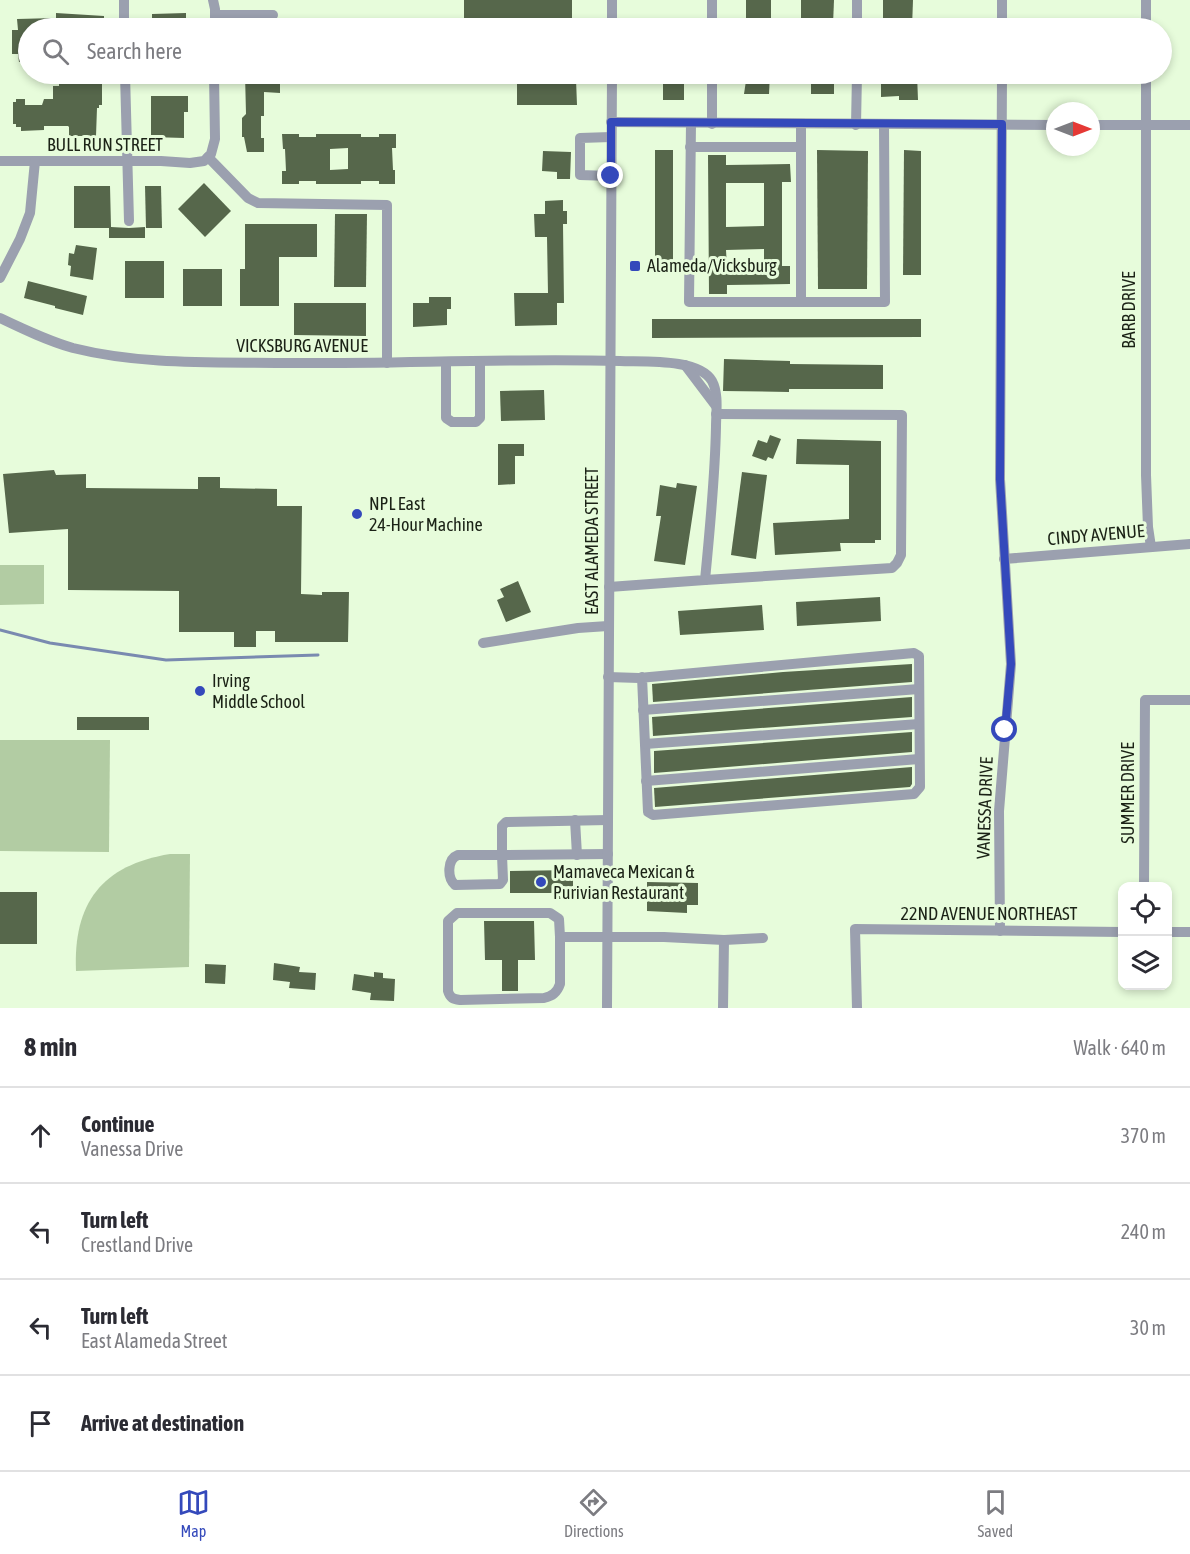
<!DOCTYPE html>
<html lang="en">
<head>
<meta charset="utf-8">
<style>
  body { margin:0; font-family:"Asap Condensed",sans-serif; background:#f2f2f3; color:#2b2b33 }
  .controls { position:absolute; right:18px; bottom:18px; display:grid; overflow:hidden; border-radius:12px; box-shadow:0 3px 9px #0003 }
  .controls button { width:54px; height:54px; display:grid; place-items:center; padding:0; border:0; border-bottom:2px solid #e1e1e2; background:#fff; color:#2b2b33; font:30px sans-serif }
  .compass { position:absolute; left:1046px; top:102px; width:54px; height:54px; border-radius:50%; background:#fff; box-shadow:0 3px 9px #0003; rotate:90deg }
  .stop { position:absolute; width:18px; height:18px; margin:-14px; border:4px solid #3449bb; border-radius:50%; background:#fff }
  .stop.end { background:#3449bb; border-color:#fff; box-shadow:0 2px 6px #0008 }
  .list { margin:0; padding:0; list-style:none }
  h2 { display:flex; justify-content:space-between; align-items:center; height:78px; margin:0; padding:0 24px; font-size:26px }
  h2 small { font-size:20px; font-weight:400; color:#7c7c81 }
  .list li { display:grid; grid-template-columns:39px 1fr auto; gap:18px; align-items:center; box-sizing:border-box; height:96px; padding:0 24px; border-top:2px solid #e1e1e2 }
  .list b { display:block; font-size:22px; white-space:nowrap }
  .list p { margin:0; font-size:20px; white-space:nowrap; color:#7c7c81 }
  .list em { font-size:20px; font-style:normal; color:#7c7c81 }
  .icon { flex:none; width:33px; height:33px; fill:none; stroke:currentColor; stroke-width:2; stroke-linecap:round; stroke-linejoin:round }
  .map { position:relative; flex:none; width:1190px; height:1008px; overflow:hidden }
  .search { position:absolute; background:#fff; box-shadow:0 3px 9px #0003; left:18px; right:18px; top:18px; height:66px; display:flex; align-items:center; gap:15px; box-sizing:border-box; padding:0 21px; border-radius:33px; color:#7c7c81; font-size:22px }
  .sheet { height:462px; background:#fff }
  nav { display:flex; justify-content:space-around; align-items:center; box-sizing:border-box; height:84px; border-top:2px solid #e1e1e2; background:#fff; font-size:16px; color:#7c7c81 }
  nav a { display:grid; justify-items:center; gap:3px }
  nav .on { color:#3449bb }
  .map>svg:first-child { display:block }
  .green { fill:#b2cca3 }
  .lines { fill:none; stroke-linecap:round; stroke-linejoin:round }
  .stream { stroke:#7a8ab0; stroke-width:3 }
  .building { fill:#56674b; fill-rule:evenodd }
  .minor { stroke:#9ba0af; stroke-width:10 }
  .route { stroke:#3449bb; stroke-width:8 }
  .poi-dot { fill:#3449bb; stroke:#e7fcdb; stroke-width:2 }
  .labels { text-anchor:middle; stroke-width:6; stroke-linejoin:round; paint-order:stroke }
  .street-label { font-size:18px; fill:#1b2216; stroke:#e7fcdb }
  .poi-label { font-size:18px; fill:#1b2216; stroke:#e7fcdb; text-anchor:start }
</style>
</head>
<body>
<div class="map">
<svg width="1190" height="1008" viewBox="0 0 1190 1008">
  <rect width="100%" height="100%" fill="#e7fcdb"/>
  <g class="green">
    <polygon points="0,565 44,565 44,604 0,605"/>
    <polygon points="0,740 110,740 109,852 0,851"/>
    <path d="M170,854H190L189,967L76,971C73,903 102,865 170,854Z"/>
  </g>
  <g class="lines">
    <polyline class="stream" points="0,630 50,643 166,660 318,655"/>
  </g>
  <g class="building">
    <rect x="464" y="0" width="108" height="20"/>
    <rect x="746" y="0" width="25" height="22"/>
    <polygon points="801,0 834,0 833,25 801,24"/>
    <polygon points="883,0 913,0 912,28 883,27"/>
    <polygon points="56,13 104,16 104,28 28,28 28,62 19,62 18,54 12,54 12,30 18,30 17,19 56,18"/>
    <polygon points="186,13 186,28 152,28 152,14"/>
    <polygon points="245,74 280,74 280,93 264,92 264,116 261,116 261,138 264,138 264,152 247,152 244,137 242,137 242,118 246,114"/>
    <polygon points="517,74 541,74 541,79 576,79 577,105 517,105"/>
    <rect x="663" y="74" width="21" height="26"/>
    <polygon points="747,74 770,74 769,94 744,94"/>
    <rect x="811" y="74" width="23" height="20"/>
    <polygon points="917,74 918,100 899,100 899,96 881,97 881,75"/>
    <polygon points="59,79 102,79 102,105 99,105 99,108 97,108 96,136 69,136 69,127 68,126 44,126 44,130 21,131 21,127 16,127 16,124 13,124 13,102 16,102 16,99 25,99 25,105 42,105 44,99 53,99 53,86 59,86"/>
    <polygon points="151,96 188,96 188,112 184,112 184,138 151,137"/>
    <path d="M282,134H299V137H316V134H361V137H379V134H396V148H392L393,170H395V184H379V181H361V184H316V181H299V184H282V171H286L285,149H283ZM348,148V169L330,170V149Z"/>
    <rect x="655" y="150" width="18" height="123"/>
    <polygon points="817,150 868,151 867,289 818,289"/>
    <polygon points="904,150 921,151 921,275 903,275"/>
    <polygon points="543,151 571,152 570,179 557,179 557,172 542,171"/>
    <path d="M708,155H726V165L790,164L791,182H782V266H790V284L727,285V294H709ZM726,183H764V226L726,227ZM764,249V266L727,267L726,250Z"/>
    <polygon points="204,183 231,211 205,237 178,209"/>
    <polygon points="74,186 110,186 111,227 129,228 145,227 145,238 109,238 109,228 74,228"/>
    <polygon points="145,186 161,186 162,228 146,228"/>
    <polygon points="563,200 563,211 567,211 567,224 563,224 564,303 557,303 557,325 515,326 514,293 548,293 547,237 535,237 534,214 545,214 545,201"/>
    <polygon points="335,214 367,214 366,287 334,287"/>
    <polygon points="245,224 317,224 317,257 279,257 279,306 240,306 240,269 245,269"/>
    <polygon points="76,245 97,248 93,280 70,276 71,266 68,265 69,253 74,254"/>
    <rect x="125" y="261" width="39" height="37"/>
    <rect x="183" y="269" width="39" height="37"/>
    <polygon points="28,281 87,296 83,315 55,308 55,306 24,298"/>
    <polygon points="429,297 451,297 451,309 447,309 447,325 413,327 413,303 429,303"/>
    <polygon points="294,303 366,303 366,336 294,335"/>
    <polygon points="652,319 921,319 921,337 652,338"/>
    <polygon points="724,359 790,361 790,364 883,365 883,389 789,389 789,392 723,391"/>
    <polygon points="544,390 545,420 501,421 500,391"/>
    <polygon points="770,435 781,439 773,459 768,457 766,461 752,456 758,440 767,443"/>
    <polygon points="797,439 881,441 881,540 875,540 875,543 840,543 841,551 775,555 773,523 849,519 849,465 796,464"/>
    <polygon points="498,444 524,444 524,456 515,456 515,484 498,485"/>
    <polygon points="54,470 56,475 86,474 86,488 198,489 198,477 220,477 220,488 277,489 277,506 302,506 301,594 322,595 322,592 349,592 348,642 275,642 275,631 256,631 256,647 234,647 234,632 179,632 179,591 68,590 68,529 9,533 3,474"/>
    <polygon points="742,472 767,475 756,559 731,555"/>
    <polygon points="677,483 697,486 685,565 654,561 661,516 656,516 660,485 676,488"/>
    <polygon points="518,581 531,612 506,622 497,600 504,597 500,589"/>
    <polygon points="880,597 881,621 797,626 796,602"/>
    <polygon points="762,605 764,630 680,635 678,611"/>
    <polygon points="912,664 912,682 653,702 652,684 783,672"/>
    <polygon points="912,697 912,717 653,736 652,717"/>
    <rect x="77" y="717" width="72" height="13"/>
    <polygon points="912,732 912,752 654,773 654,751"/>
    <polygon points="912,767 912,784 910,787 655,807 654,788"/>
    <polygon points="573,870 573,899 557,899 557,893 510,893 510,871"/>
    <polygon points="647,882 698,883 698,905 687,905 687,913 647,911"/>
    <rect x="0" y="892" width="37" height="52"/>
    <polygon points="484,921 534,921 535,960 518,960 518,991 502,991 502,960 485,960"/>
    <polygon points="274,963 300,967 299,972 316,973 315,990 289,988 290,982 273,980"/>
    <polygon points="205,964 226,965 225,984 205,983"/>
    <polygon points="374,972 383,973 383,978 395,979 394,1001 370,1000 371,993 352,990 354,974 374,977"/>
  </g>
  <g class="lines">
    <g class="minor">
      <polyline points="124,0 124,28"/>
      <polyline points="213,0 215,9 215,28"/>
      <polyline points="1146,0 1146,28"/>
      <polyline points="216,15 273,15"/>
      <polyline points="612,28 612,0"/>
      <polyline points="712,28 712,0"/>
      <polyline points="857,28 857,0"/>
      <polyline points="1002,28 1002,0"/>
      <polyline points="125,74 129,221"/>
      <polyline points="712,74 712,124"/>
      <polyline points="1146,74 1146,475 1148,527 1151,547"/>
      <polyline points="611,122 1055,125"/>
      <polyline points="691,123 689,302 885,302 884,124"/>
      <polyline points="856,125 857,74"/>
      <polyline points="1091,125 1190,125"/>
      <polyline points="690,147 801,147"/>
      <polyline points="208,157 248,198 258,203 387,205 387,363"/>
      <polyline points="0,161 161,161 190,163 204,161 211,154 215,139 214,74"/>
      <polyline points="611,176 580,175 580,138 611,137"/>
      <polyline points="0,278 20,239 30,213 35,161"/>
      <polyline points="801,302 801,124"/>
      <path d="M0,318C23,329 48,341 73,348C141,365 211,362 281,363C394,364 507,358 620,361C643,362 699,358 712,381C719,394 716,413 716,427C715,478 710,529 705,580L609,587"/>
      <polyline points="446,362 446,418 452,422 476,422 480,418 480,362"/>
      <polyline points="685,365 716,406"/>
      <polyline points="1004,559 1190,544"/>
      <polyline points="705,580 892,568 897,563 901,555 902,415 716,414"/>
      <polyline points="483,643 578,628 608,626"/>
      <polyline points="608,677 639,678 914,653 919,656 920,787 914,794 653,815 648,812 642,677"/>
      <polyline points="643,710 919,689"/>
      <polyline points="645,744 919,724"/>
      <polyline points="646,781 919,759"/>
      <polyline points="575,820 577,855"/>
      <path d="M608,820L506,822L502,826V855H458C447,859 447,878 455,885L500,884L503,880L502,855L608,854"/>
      <polyline points="1144,886 1145,700 1190,700"/>
      <polyline points="1000,931 999,811 1011,664 1000,479 1002,74"/>
      <polyline points="1168,932 1190,932"/>
      <path d="M560,937L559,919L550,913H457L448,921V991C450,998 453,999 460,1000L544,998C552,996 557,993 560,984V937H664L724,940L763,938"/>
      <polyline points="607,1008 612,74"/>
      <polyline points="723,1008 724,940"/>
      <polyline points="857,1008 855,929 1122,932"/>
    </g>
  </g>
  <g class="lines">
    <polyline class="route" points="611,176 611,122 1002,124 1000,479 1011,664 1005,730"/>
  </g>
  <g class="poi-dot">
    <rect x="629" y="260" width="12" height="12" rx="3"/>
    <circle cx="357" cy="514" r="6"/>
    <circle cx="200" cy="691" r="6"/>
    <circle cx="541" cy="882" r="6"/>
  </g>
  <g class="labels">
    <g class="street-label">
      <text x="105" y="151">BULL RUN STREET</text>
      <text transform="translate(1129 310) rotate(-90)" y="6">BARB DRIVE</text>
      <text x="302" y="352">VICKSBURG AVENUE</text>
      <text transform="translate(1096 535) rotate(-5)" y="6">CINDY AVENUE</text>
      <text transform="translate(592 541) rotate(-90)" y="6">EAST ALAMEDA STREET</text>
      <text transform="translate(1128 793) rotate(-90)" y="6">SUMMER DRIVE</text>
      <text transform="translate(985 808) rotate(-88)" y="6">VANESSA DRIVE</text>
      <text x="989" y="920">22ND AVENUE NORTHEAST</text>
    </g>
    <g class="poi-label">
      <text x="647" y="272">Alameda/Vicksburg</text>
      <text x="369" y="510">NPL East<tspan x="369" dy="21">24-Hour Machine</tspan></text>
      <text x="212" y="687">Irving<tspan x="212" dy="21">Middle School</tspan></text>
      <text x="553" y="878">Mamaveca Mexican &amp;<tspan x="553" dy="21">Purivian Restaurant</tspan></text>
    </g>
  </g>
</svg>
<div class="controls">
<button><svg class="icon" aria-label="locate" viewBox="0 0 24 24"><circle cx="12" cy="12" r="6"/><path d="M12 2v4M12 18v4M2 12h4M18 12h4"/></svg></button>
<button><svg class="icon" aria-label="layers" viewBox="0 0 24 24"><path d="M12 4l9 5-9 5-9-5zM3 14l9 5 9-5"/></svg></button>
</div>
<svg class="compass" viewBox="-18 -18 36 36"><path d="M0-13l5 13h-10z" fill="#e53935"/><path d="M0 13l5-13h-10z" fill="#7c7c81"/></svg>
<div class="stop" style="left:1005px;top:730px"></div>
<div class="stop end" style="left:611px;top:176px"></div>
<div class="search"><svg class="icon" aria-label="search" viewBox="0 0 24 24"><circle cx="10" cy="10" r="6"/><path d="M15 15l6 6"/></svg>Search here</div>
</div>
<section class="sheet">
<h2>8 min<small>Walk · 640 m</small></h2>
<ul class="list">
<li><svg class="icon" aria-label="ahead" viewBox="0 0 24 24"><path d="M12 20V5M6 11l6-6 6 6"/></svg><div><b>Continue</b><p>Vanessa Drive</p></div><em>370 m</em></li>
<li><svg class="icon" aria-label="left" viewBox="0 0 24 24"><path d="M17 20v-9H6M10 6l-5 5 5 5"/></svg><div><b>Turn left</b><p>Crestland Drive</p></div><em>240 m</em></li>
<li><svg class="icon" aria-label="left" viewBox="0 0 24 24"><path d="M17 20v-9H6M10 6l-5 5 5 5"/></svg><div><b>Turn left</b><p>East Alameda Street</p></div><em>30 m</em></li>
<li><svg class="icon" aria-label="arrive" viewBox="0 0 24 24"><path d="M6 21V4h12l-3 4 3 4H6"/></svg><div><b>Arrive at destination</b></div></li>
</ul>
</section>
<nav>
<a class="on"><svg class="icon" aria-label="map" viewBox="0 0 24 24"><path d="M3 6l6-2 6 2 6-2v14l-6 2-6-2-6 2zM9 4v14M15 6v14"/></svg>Map</a>
<a><svg class="icon" aria-label="directions" viewBox="0 0 24 24"><path d="M12 3l9 9-9 9-9-9zM9 14v-3h6M13 9l2 2-2 2"/></svg>Directions</a>
<a><svg class="icon" aria-label="saved" viewBox="0 0 24 24"><path d="M7 4h10v16l-5-4-5 4z"/></svg>Saved</a>
</nav>
</body>
</html>
